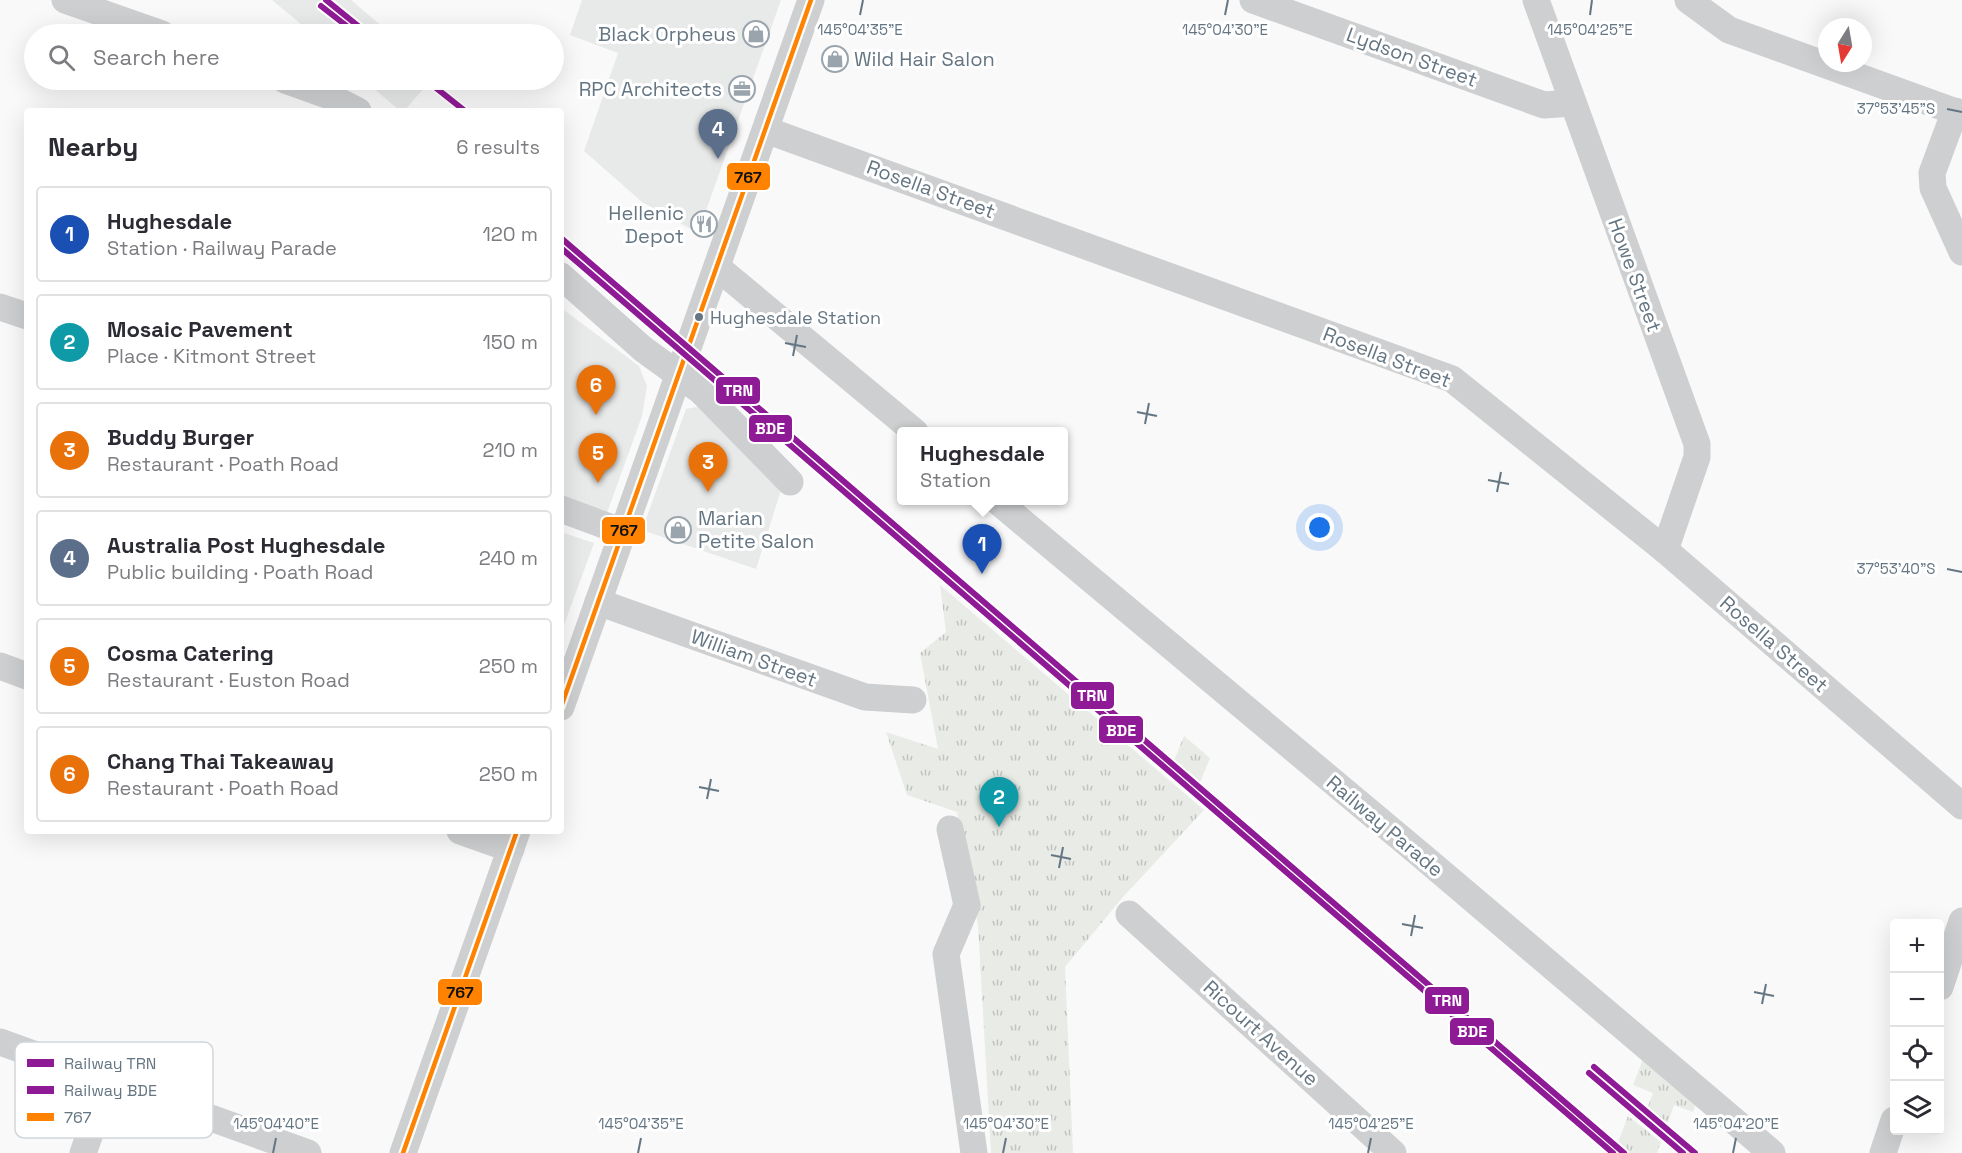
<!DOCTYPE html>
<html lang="en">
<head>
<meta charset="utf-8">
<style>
  body { margin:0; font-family:"Space Grotesk",sans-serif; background:#f2f2f3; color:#2b2b33 }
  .controls { position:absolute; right:18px; bottom:18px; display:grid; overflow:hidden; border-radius:6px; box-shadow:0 6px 24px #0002 }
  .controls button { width:54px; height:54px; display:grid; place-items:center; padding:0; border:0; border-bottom:2px solid #e1e1e2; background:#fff; color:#2b2b33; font:30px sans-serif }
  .compass { position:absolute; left:1818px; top:18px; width:54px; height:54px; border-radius:50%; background:#fff; box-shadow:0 6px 24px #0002; rotate:191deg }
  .you { position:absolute; left:1320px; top:528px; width:21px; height:21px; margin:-15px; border:4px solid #fff; border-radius:50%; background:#1a73e8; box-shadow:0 0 0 9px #1a73e833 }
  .badge { display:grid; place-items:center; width:39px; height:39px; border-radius:50%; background:#111827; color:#fff; font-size:20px; font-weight:700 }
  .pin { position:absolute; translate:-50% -50px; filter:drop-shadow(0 2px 3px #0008) }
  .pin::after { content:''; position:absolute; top:32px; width:21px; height:18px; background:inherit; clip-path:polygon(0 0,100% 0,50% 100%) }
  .popup { position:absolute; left:897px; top:427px; width:171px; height:78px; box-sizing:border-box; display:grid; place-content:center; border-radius:6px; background:#fff; filter:drop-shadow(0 2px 4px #0005); font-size:20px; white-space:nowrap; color:#7c7c81 }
  .popup b { font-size:22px; color:#2b2b33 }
  .popup::after { content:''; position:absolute; left:50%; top:100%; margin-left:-12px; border:12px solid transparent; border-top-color:#fff }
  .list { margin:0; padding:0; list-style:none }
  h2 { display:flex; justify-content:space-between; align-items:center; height:78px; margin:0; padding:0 24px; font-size:26px }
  h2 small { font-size:20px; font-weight:400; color:#7c7c81 }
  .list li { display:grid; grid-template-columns:39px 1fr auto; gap:18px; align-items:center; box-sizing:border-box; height:96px; margin:0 12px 12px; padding:0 12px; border:2px solid #e1e1e2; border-radius:6px }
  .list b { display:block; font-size:22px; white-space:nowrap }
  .list p { margin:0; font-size:20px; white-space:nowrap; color:#7c7c81 }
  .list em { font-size:20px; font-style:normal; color:#7c7c81 }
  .icon { flex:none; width:33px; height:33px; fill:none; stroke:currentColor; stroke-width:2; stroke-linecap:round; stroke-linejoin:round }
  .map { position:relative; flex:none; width:1962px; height:1153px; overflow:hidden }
  .search { position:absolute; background:#fff; box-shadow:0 6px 24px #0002; left:24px; top:24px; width:540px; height:66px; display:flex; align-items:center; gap:15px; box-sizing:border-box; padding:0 21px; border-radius:33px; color:#7c7c81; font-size:22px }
  .panel { position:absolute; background:#fff; box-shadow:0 6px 24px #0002; left:24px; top:108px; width:540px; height:726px; border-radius:6px }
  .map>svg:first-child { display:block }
  .built { fill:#e8e9e9 }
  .grass { fill:url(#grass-tufts) }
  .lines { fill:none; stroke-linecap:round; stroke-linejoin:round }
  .minor { stroke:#cecfd0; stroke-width:27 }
  .bus-1-casing { stroke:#fff; stroke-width:9 }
  .bus-1 { stroke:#ff8200; stroke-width:4.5 }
  .rail-1-casing { stroke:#fff; stroke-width:10 }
  .rail-2-casing { stroke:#fff; stroke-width:10 }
  .rail-1 { stroke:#8f1a95; stroke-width:6 }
  .rail-2 { stroke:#8f1a95; stroke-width:6 }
  .ticks { fill:none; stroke:#657683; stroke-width:2 }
  .bus-dot { fill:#657683; stroke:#fff; stroke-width:2 }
  .labels { text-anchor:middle; stroke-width:6; stroke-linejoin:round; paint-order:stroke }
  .bus-label { font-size:18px; fill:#657683; stroke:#fff; text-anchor:start }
  .poi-label { font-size:20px; fill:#657683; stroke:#fff; text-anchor:end }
  .street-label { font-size:20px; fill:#657683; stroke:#fff }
  .key { fill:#fff; stroke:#d1d6da; stroke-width:1.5 }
  .key-label { font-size:16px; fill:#657683 }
  .ticks-label { font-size:15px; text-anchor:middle; fill:#657683; stroke:#fff; stroke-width:6; stroke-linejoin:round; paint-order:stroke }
  .line-badge { stroke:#fff; stroke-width:2 }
  .badge-label { font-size:16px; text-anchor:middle; font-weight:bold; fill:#fff }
  .pale-badge-label { font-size:16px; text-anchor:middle; font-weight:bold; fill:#111 }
</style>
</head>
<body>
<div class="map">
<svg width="1962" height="1153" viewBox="0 0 1962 1153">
  <defs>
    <pattern id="grass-tufts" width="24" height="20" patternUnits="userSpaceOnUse" patternTransform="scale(1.5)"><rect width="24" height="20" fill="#e8ebe6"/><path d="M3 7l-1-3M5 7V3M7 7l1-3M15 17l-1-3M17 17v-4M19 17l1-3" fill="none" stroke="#c0c3c0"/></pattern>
  </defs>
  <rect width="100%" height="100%" fill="#f9f9f9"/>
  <g class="built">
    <polygon points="272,0 351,0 391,34 313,34"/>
    <polygon points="582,0 781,0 698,233 642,202 584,151 618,53 570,35"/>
    <polygon points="364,80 431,80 404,111 400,111"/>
    <polygon points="561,308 639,366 647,386 642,416 607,513 561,496"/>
    <polygon points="706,405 783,484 756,569 642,530 686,409"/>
    <polygon points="561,532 594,543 561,633"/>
  </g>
  <g class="grass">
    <polygon points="940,585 1204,810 1123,897 1065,967 1073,1153 991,1153 978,925 957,812 907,795 886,732 938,749 920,653 946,632"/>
    <polygon points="1184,736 1210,758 1197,790 1171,768"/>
    <polygon points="1643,1059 1696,1103 1693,1112 1674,1105 1664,1134 1644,1117 1653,1093 1633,1085"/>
    <polygon points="1628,1116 1661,1142 1657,1153 1614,1153"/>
  </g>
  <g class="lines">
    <g class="minor">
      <polyline points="65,0 162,34"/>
      <polyline points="1253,0 1544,105 1572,103"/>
      <polyline points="1536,0 1697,444 1697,457 1665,550"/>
      <polyline points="1688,0 1729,30 1962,114"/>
      <polyline points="285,80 327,95 358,111"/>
      <polyline points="1955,111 1932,173 1933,188 1962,252"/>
      <polyline points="766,130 1452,379 1665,550 1962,806"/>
      <polyline points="717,267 915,432"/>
      <polyline points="561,276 643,349 701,391 790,482"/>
      <polyline points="0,307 27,316"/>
      <polyline points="996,500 1422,856 1772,1153"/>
      <polyline points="561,509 623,532"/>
      <polyline points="598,602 865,697 913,700"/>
      <polyline points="0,666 27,676"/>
      <polyline points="561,707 811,0"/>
      <polyline points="950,829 967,905 946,954 974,1153"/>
      <polyline points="460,831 511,849"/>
      <polyline points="1129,914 1393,1153"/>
      <polyline points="1940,987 1962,921"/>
      <polyline points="0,1042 308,1153"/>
      <polyline points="83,1153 109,1081"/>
      <polyline points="403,1153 517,831"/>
      <polyline points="1883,1153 1894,1120"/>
    </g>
    <defs>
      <g id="bus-1">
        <polyline points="561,707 811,0"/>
        <polyline points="403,1153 517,831"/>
      </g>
    </defs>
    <use href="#bus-1" class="bus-1-casing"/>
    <use href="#bus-1" class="bus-1"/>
    <defs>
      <g id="rail-1">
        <polyline points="326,0 368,34"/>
        <polyline points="426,80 465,111"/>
        <polyline points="561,238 1624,1153"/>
        <polyline points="1594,1067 1695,1153"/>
      </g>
      <g id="rail-2">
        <polyline points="321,6 357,34"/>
        <polyline points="561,248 1613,1153"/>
        <polyline points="1589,1073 1683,1153"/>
      </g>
    </defs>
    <use href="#rail-1" class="rail-1-casing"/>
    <use href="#rail-2" class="rail-2-casing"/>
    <use href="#rail-1" class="rail-1"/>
    <use href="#rail-2" class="rail-2"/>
  </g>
  <path class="ticks" d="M860,15L863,0M1225,15L1228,0M1590,15L1592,0M1947,109L1962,112M785,343L806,347M793,356L797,335M1137,412L1157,416M1145,424L1149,403M1488,480L1509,484M1497,492L1501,472M1947,569L1962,572M699,787L719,791M707,799L711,779M1051,855L1071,859M1059,868L1063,847M1402,924L1423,928M1411,936L1415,915M1754,992L1774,996M1762,1004L1766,984M273,1153L276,1138M638,1153L641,1138M1003,1153L1006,1138M1368,1153L1371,1138M1733,1153L1736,1138"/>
  <defs>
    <symbol id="shop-ring" viewBox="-11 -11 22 22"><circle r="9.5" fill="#fff" stroke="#99a4ac" stroke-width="1.5"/><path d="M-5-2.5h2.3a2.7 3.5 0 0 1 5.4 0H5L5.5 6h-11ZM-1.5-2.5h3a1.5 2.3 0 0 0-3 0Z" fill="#99a4ac"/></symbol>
    <symbol id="office-ring" viewBox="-11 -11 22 22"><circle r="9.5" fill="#fff" stroke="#99a4ac" stroke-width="1.5"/><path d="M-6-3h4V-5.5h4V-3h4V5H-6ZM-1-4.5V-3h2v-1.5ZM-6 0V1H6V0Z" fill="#99a4ac"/></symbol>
    <symbol id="restaurant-ring" viewBox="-11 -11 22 22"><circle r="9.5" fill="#fff" stroke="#99a4ac" stroke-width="1.5"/><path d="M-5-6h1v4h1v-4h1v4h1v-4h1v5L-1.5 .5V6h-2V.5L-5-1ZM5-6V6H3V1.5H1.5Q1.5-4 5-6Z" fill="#99a4ac"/></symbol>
  </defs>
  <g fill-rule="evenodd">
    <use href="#shop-ring" x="741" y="19" width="30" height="30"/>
    <use href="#shop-ring" x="820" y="44" width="30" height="30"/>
    <use href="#office-ring" x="727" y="74" width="30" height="30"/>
    <use href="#restaurant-ring" x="689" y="209" width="30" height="30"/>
    <use href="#shop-ring" x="663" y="515" width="30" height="30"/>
  </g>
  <circle class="bus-dot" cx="699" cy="317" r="5"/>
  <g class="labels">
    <g class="bus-label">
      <text x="710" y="324">Hughesdale Station</text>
    </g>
    <g class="poi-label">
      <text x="736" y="41">Black Orpheus</text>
      <text x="854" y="66" text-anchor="start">Wild Hair Salon</text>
      <text x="722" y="96">RPC Architects</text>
      <text x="684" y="220">Hellenic<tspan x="684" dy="23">Depot</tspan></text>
      <text x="698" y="525" text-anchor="start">Marian<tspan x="698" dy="23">Petite Salon</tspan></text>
    </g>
    <g class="street-label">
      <text transform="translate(1412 57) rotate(20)" y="7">Lydson Street</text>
      <text transform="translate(931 189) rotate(20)" y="7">Rosella Street</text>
      <text transform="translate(1635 275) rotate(70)" y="7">Howe Street</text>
      <text transform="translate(1387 357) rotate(21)" y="7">Rosella Street</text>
      <text transform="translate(1774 644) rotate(41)" y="7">Rosella Street</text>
      <text transform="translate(754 658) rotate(20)" y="7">William Street</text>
      <text transform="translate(1385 826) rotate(40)" y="7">Railway Parade</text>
      <text transform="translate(1261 1033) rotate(42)" y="7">Ricourt Avenue</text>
    </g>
  </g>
  <rect x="15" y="1042" width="198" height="96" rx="9" class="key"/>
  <rect x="27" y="1059" width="27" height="8" fill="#8f1a95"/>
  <rect x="27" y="1086" width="27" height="8" fill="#8f1a95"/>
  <rect x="27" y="1113" width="27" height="8" fill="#ff8200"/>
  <g class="key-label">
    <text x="64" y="1069">Railway TRN</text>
    <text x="64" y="1096">Railway BDE</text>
    <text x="64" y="1123">767</text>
  </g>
  <g class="ticks-label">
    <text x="860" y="35">145°04'35"E</text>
    <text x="1225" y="35">145°04'30"E</text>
    <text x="1590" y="35">145°04'25"E</text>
    <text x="1896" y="114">37°53'45"S</text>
    <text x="1896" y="574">37°53'40"S</text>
    <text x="276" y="1129">145°04'40"E</text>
    <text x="641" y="1129">145°04'35"E</text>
    <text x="1006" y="1129">145°04'30"E</text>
    <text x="1371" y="1129">145°04'25"E</text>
    <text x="1736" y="1129">145°04'20"E</text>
  </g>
  <g class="line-badge">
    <rect x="726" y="162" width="45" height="29" rx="6" fill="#ff8200"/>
    <rect x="715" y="376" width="46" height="29" rx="6" fill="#8f1a95"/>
    <rect x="748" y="414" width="45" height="29" rx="6" fill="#8f1a95"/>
    <rect x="601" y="516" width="45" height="29" rx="6" fill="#ff8200"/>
    <rect x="1070" y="681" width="45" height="29" rx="6" fill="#8f1a95"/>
    <rect x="1098" y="715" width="46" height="29" rx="6" fill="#8f1a95"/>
    <rect x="437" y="978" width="46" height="28" rx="6" fill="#ff8200"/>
    <rect x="1424" y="986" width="46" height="29" rx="6" fill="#8f1a95"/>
    <rect x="1449" y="1017" width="46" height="29" rx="6" fill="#8f1a95"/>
  </g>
  <g class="badge-label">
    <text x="738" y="396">TRN</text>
    <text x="770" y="434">BDE</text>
    <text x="1092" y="701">TRN</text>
    <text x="1121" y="736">BDE</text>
    <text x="1447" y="1006">TRN</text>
    <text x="1472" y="1037">BDE</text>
  </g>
  <g class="pale-badge-label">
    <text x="748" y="183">767</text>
    <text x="624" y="536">767</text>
    <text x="460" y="998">767</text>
  </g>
</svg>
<div class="controls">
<button>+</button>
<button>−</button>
<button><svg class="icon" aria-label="locate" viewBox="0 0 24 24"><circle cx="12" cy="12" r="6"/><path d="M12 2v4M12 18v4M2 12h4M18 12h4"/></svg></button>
<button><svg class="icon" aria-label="layers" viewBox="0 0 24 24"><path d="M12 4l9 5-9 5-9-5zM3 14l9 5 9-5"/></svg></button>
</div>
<svg class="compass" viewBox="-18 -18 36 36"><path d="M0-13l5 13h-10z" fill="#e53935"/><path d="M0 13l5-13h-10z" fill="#7c7c81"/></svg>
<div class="you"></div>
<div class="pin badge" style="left:982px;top:574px;background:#1a4fb4">1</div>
<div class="popup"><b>Hughesdale</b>Station</div>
<div class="pin badge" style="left:999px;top:827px;background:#0f9aa8">2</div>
<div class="pin badge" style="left:708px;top:492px;background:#e8710a">3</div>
<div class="pin badge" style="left:718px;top:159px;background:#5c6f8a">4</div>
<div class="pin badge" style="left:598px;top:483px;background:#e8710a">5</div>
<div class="pin badge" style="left:596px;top:415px;background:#e8710a">6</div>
<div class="search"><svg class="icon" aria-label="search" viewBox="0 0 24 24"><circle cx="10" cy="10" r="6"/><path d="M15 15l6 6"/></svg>Search here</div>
<section class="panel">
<h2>Nearby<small>6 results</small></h2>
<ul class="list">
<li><span class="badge" style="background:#1a4fb4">1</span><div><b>Hughesdale</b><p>Station · Railway Parade</p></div><em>120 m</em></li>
<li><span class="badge" style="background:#0f9aa8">2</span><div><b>Mosaic Pavement</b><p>Place · Kitmont Street</p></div><em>150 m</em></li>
<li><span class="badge" style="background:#e8710a">3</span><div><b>Buddy Burger</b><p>Restaurant · Poath Road</p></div><em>210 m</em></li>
<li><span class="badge" style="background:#5c6f8a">4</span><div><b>Australia Post Hughesdale</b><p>Public building · Poath Road</p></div><em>240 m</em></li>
<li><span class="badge" style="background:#e8710a">5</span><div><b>Cosma Catering</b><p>Restaurant · Euston Road</p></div><em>250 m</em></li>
<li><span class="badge" style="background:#e8710a">6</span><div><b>Chang Thai Takeaway</b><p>Restaurant · Poath Road</p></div><em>250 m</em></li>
</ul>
</section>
</div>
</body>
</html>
